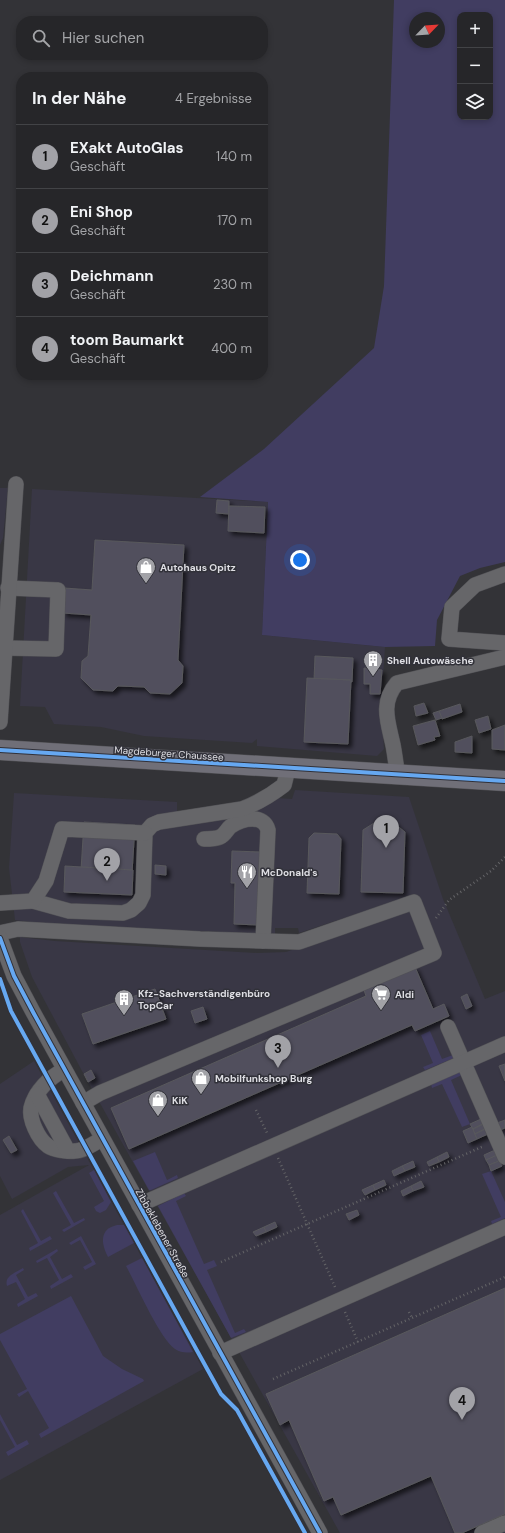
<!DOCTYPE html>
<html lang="de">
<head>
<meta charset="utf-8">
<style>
  body { margin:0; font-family:"DM Sans",sans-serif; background:#323235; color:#f1f3f6 }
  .controls { position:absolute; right:12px; top:12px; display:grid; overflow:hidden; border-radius:8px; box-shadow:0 2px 6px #0003 }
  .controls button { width:36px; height:36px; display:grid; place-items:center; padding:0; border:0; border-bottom:1px solid #424346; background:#262629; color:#f1f3f6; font:20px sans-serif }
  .compass { position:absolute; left:409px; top:12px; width:36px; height:36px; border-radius:50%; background:#262629; box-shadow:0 2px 6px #0003; rotate:65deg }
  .you { position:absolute; left:300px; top:560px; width:14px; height:14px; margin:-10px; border:3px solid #fff; border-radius:50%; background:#1a73e8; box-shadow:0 0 0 6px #1a73e833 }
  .badge { display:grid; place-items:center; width:26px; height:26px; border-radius:50%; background:#a2a2a7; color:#111; font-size:13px; font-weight:700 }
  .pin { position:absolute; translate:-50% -33px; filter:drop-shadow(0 1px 2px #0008) }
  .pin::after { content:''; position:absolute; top:21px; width:14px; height:12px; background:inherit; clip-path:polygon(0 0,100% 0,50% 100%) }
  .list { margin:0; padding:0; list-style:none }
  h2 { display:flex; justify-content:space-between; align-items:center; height:52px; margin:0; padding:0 16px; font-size:17px }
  h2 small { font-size:13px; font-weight:400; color:#a4a5a8 }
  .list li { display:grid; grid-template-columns:26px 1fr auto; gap:12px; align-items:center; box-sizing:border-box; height:64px; padding:0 16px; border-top:1px solid #424346 }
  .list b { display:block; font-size:15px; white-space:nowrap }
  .list p { margin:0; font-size:13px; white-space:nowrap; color:#a4a5a8 }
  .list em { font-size:13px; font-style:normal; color:#a4a5a8 }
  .icon { flex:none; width:22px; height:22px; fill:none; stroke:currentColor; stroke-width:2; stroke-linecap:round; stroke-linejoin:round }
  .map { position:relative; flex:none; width:505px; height:1533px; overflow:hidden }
  .search { position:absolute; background:#262629; box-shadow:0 2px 6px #0003; left:16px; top:16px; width:252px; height:44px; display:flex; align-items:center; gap:10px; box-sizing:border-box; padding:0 14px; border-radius:16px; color:#a4a5a8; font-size:15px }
  .panel { position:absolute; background:#262629; box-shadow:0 2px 6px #0003; left:16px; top:72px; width:252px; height:308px; border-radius:16px }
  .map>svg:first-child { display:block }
  .built { fill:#393745 }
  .green { fill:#413d61; fill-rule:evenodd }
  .building { fill:#51505d; stroke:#58585c; filter:url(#shadow) }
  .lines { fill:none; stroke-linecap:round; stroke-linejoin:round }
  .minor-casing { stroke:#525256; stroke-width:16 }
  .major-casing { stroke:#525256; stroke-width:21 }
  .path { stroke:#646467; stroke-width:2.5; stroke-dasharray:1 3; stroke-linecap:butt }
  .minor { stroke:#666669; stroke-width:15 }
  .major { stroke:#706f78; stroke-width:20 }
  .cycleway-casing { stroke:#313139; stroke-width:6 }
  .cycleway { stroke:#66a8f1; stroke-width:4 }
  .labels { text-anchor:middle; stroke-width:3; stroke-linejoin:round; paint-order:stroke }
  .poi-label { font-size:10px; font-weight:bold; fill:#dedee3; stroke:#313139; text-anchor:start }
  .street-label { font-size:10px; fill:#dedee3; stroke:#313139 }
</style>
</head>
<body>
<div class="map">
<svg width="505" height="1533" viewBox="0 0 505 1533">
  <defs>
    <filter id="shadow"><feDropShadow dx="3.5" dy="3.5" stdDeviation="2" flood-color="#0009"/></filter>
  </defs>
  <rect width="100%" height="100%" fill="#333337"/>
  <g class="built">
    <polygon points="0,488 8,488 3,538 0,545"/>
    <polygon points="32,489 268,502 262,635 385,647 381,707 384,749 377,756 257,746 257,739 252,743 144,736 101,727 54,724 45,707 20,706"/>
    <polygon points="295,790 409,797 443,899 485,999 505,991 505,1533 340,1533 82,1071 32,977 20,942 20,937 55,941 258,953 286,952 344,932 344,918 299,933 298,928 275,928 275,934 59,926 15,920 9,868 14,793 177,802 177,826 277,798 292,799"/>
    <polygon points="34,1061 203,1369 0,1480 0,1215 89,1165 68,1167 12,1199 0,1176 0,1084"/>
  </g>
  <g class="green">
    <path d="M394,0H505V562L480,568L460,576L437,620L435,646L385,647L262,635L268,502L200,497L264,449L374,348L384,286ZM460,15H490V117H460ZM415,18H439V42H415Z"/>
    <polygon points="430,1031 442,1059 453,1055 454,1058 425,1070 423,1067 433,1063 421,1035"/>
    <polygon points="460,1072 462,1075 451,1080 470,1124 462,1127 442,1084 432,1088 431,1084"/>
    <polygon points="155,1152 167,1180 177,1175 178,1178 151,1190 149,1190 133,1161"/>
    <polygon points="94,1170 111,1202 106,1210 100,1213 96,1211 94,1207 104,1201 89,1173"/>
    <polygon points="491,1171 505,1202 505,1218 492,1224 491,1221 501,1217 482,1174"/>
    <polygon points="56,1191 74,1223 84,1218 85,1220 64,1232 62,1230 71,1225 53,1193"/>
    <polygon points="184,1193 186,1196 176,1201 204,1264 214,1260 217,1266 207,1270 235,1333 244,1329 246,1332 231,1338 158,1206"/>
    <polygon points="23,1209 41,1241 50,1236 52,1239 30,1251 29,1248 38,1243 21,1211"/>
    <path d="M117,1225H124L134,1243L108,1257C101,1244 99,1229 117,1225Z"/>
    <polygon points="81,1236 96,1264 85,1270 83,1267 92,1262 80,1240 71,1245 69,1243"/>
    <polygon points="57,1249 58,1251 50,1257 62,1279 71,1274 73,1277 51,1289 50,1286 59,1280 47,1258 37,1263 36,1261"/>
    <path d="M142,1258L193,1352C187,1353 181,1353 175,1349C160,1339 136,1284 126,1266Z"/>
    <path d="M23,1268L24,1270L16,1275L28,1297L36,1293L38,1296L18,1307L17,1304L25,1299L16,1282L7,1286C4,1276 15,1273 23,1268Z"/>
    <polygon points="71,1296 103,1356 122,1369 143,1379 144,1381 41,1438 39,1434 49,1428 28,1391 19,1397 17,1394 27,1389 0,1340 0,1334"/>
    <polygon points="0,1414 17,1445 27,1440 29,1444 8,1456 6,1452 15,1447 0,1420"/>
  </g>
  <g class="building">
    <polygon points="217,500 229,501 229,514 216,513"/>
    <polygon points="229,506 265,507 264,533 228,531"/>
    <polygon points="95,540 184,545 178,660 183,666 182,683 170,694 150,693 144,687 118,686 113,691 93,690 81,678 82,661 88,656 91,615 63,613 64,588 92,590"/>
    <polygon points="315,656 353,658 352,682 314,680"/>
    <polygon points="364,668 382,670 380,694 370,694 370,684 364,684"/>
    <polygon points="307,678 351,680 348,744 304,742"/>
    <polygon points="424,703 428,713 416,716 414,706"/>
    <polygon points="460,704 462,712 442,719 439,711"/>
    <polygon points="439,711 442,718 436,720 433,713"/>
    <polygon points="488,716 491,729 479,733 475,720"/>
    <polygon points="435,720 440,736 434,737 435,740 418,745 413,726"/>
    <polygon points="505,725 505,750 492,749 492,730"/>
    <polygon points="472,736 472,753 455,752 455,742"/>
    <polygon points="385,816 405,832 403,893 361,892 363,830"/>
    <polygon points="84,822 135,825 132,873 81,870"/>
    <polygon points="314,833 337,834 341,839 339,894 307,893 309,838"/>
    <polygon points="232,851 261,852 259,925 234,924 235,883 231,883"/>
    <polygon points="155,865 166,866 166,875 155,874"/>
    <polygon points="65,866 133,870 132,895 64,892"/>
    <polygon points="415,967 433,1009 444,1004 449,1016 415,1031 412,1025 129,1149 111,1108 366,996 364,990"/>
    <polygon points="155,989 166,1019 93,1044 82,1014"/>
    <polygon points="467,994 472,1006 466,1009 461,997"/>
    <polygon points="203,1007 207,1019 195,1023 191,1011"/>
    <polygon points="505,1064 505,1081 499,1066"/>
    <polygon points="91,1070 95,1078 88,1082 84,1074"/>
    <polygon points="481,1119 483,1124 473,1129 470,1124"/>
    <polygon points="505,1120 505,1128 500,1130 497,1123"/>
    <polygon points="483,1124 485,1129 475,1134 473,1129"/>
    <polygon points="472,1127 477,1139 468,1143 463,1131"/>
    <polygon points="485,1129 488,1134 477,1139 475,1134"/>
    <polygon points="9,1136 17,1150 11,1153 3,1140"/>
    <polygon points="495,1150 497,1155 486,1160 484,1155"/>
    <polygon points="447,1152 449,1157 439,1162 437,1157"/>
    <polygon points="497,1155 499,1161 489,1165 486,1160"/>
    <polygon points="437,1157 439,1162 429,1166 427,1162"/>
    <polygon points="413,1161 415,1167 405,1171 402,1166"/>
    <polygon points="499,1161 502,1166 491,1171 489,1165"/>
    <polygon points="402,1166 405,1171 394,1176 392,1171"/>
    <polygon points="384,1180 386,1185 375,1190 373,1185"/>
    <polygon points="421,1181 424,1187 413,1191 411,1186"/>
    <polygon points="373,1185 375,1190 365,1195 362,1190"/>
    <polygon points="411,1186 413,1191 403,1196 401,1191"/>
    <polygon points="357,1210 359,1215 349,1220 346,1214"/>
    <polygon points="275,1222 277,1227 266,1232 264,1227"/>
    <polygon points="264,1227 266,1232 256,1236 253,1232"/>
    <polygon points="505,1288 505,1514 462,1533 455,1533 431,1476 341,1515 333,1497 324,1501 289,1420 280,1425 266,1394"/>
  </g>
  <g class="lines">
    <defs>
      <g id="minor">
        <polyline points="505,574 475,585 452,607 449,639 505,643"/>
        <polyline points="4,648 56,649 58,590 8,588"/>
        <polyline points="0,722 16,484"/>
        <path d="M398,776C396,766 395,755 393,745C388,722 380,703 397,683L505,657"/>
        <path d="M204,839C210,839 215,839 220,837C225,835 227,829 231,826C243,818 264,814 268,830L263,941"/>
        <path d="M33,901L69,911L123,913L131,910L139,903L143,895L145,833L152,825L159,822L242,809C258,803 271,795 284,785L288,769"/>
        <polyline points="0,903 33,901 46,881 62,829 145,833"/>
        <polyline points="0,933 18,929 200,939 299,942 414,902 434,953 100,1093 83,1103"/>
        <polyline points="0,938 14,976 33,1012 320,1533"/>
        <polyline points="448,1027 505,1157"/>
        <path d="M64,1070C50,1077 35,1091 31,1108C29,1119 38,1139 48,1146C54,1150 67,1152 75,1151C84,1151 94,1143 102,1139"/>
        <polyline points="37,1094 68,1151"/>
        <polyline points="139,1205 505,1044"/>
        <polyline points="220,1353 505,1227"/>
        <polyline points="482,1533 505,1523"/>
      </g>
      <polyline id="major" points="0,750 505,781"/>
    </defs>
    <use href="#minor" class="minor-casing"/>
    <use href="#major" class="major-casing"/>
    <g class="path">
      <polyline points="436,918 449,900 491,871 505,857"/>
      <polyline points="256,1110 267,1133"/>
      <polyline points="278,1158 335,1287"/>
      <polyline points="221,1262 484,1146"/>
      <polyline points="345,1312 358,1342"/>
      <polyline points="409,1312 412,1318"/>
      <polyline points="273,1379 505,1277"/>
    </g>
    <use href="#minor" class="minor"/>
    <use href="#major" class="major"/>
    <defs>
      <g id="cycleway">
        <polyline points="0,750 505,781"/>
        <polyline points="0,938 14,976 33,1012 320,1533"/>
        <polyline points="0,979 11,1011 200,1356 221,1394 237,1410 305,1533"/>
      </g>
    </defs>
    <use href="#cycleway" class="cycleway-casing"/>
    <use href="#cycleway" class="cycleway"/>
  </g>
  <defs>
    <symbol id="shop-pin" viewBox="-11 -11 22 30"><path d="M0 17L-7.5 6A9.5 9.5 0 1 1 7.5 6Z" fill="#a2a2a7" stroke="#313139"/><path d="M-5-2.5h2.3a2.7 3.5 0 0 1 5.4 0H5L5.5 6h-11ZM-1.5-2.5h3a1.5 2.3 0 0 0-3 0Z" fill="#fff"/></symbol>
    <symbol id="building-pin" viewBox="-11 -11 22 30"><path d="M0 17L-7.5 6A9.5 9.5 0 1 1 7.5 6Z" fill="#a2a2a7" stroke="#313139"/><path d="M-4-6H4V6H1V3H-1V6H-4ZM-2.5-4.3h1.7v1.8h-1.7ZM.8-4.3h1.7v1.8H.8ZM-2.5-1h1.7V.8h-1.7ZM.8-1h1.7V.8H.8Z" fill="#fff"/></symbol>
    <symbol id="restaurant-pin" viewBox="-11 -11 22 30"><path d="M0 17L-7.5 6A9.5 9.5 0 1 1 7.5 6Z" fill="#a2a2a7" stroke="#313139"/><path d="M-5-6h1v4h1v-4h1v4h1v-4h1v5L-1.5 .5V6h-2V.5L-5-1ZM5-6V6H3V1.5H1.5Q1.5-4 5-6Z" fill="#fff"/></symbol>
    <symbol id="supermarket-pin" viewBox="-11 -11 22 30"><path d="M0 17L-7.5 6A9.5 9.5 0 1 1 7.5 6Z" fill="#a2a2a7" stroke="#313139"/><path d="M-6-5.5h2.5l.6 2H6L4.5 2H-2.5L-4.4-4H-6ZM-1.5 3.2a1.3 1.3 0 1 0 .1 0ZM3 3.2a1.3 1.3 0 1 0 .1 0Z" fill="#fff"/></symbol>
  </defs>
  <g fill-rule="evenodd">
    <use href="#shop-pin" x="135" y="556" width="22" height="30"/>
    <use href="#building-pin" x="362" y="649" width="22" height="30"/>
    <use href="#restaurant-pin" x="236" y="861" width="22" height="30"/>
    <use href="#supermarket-pin" x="370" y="983" width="22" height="30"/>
    <use href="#building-pin" x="113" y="988" width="22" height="30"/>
    <use href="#shop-pin" x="190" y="1067" width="22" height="30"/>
    <use href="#shop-pin" x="147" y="1089" width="22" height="30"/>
  </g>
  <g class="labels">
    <g class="poi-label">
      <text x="160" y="571">Autohaus Opitz</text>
      <text x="387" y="664">Shell Autowäsche</text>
      <text x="261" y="876">McDonald's</text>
      <text x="138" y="997">Kfz-Sachverständigenbüro<tspan x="138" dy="12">TopCar</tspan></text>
      <text x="395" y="998">Aldi</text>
      <text x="215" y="1082">Mobilfunkshop Burg</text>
      <text x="172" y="1104">KiK</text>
    </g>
    <g class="street-label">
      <text transform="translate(169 753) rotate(4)" y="4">Magdeburger Chaussee</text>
      <text transform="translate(163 1233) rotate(61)" y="4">Zibbeklebener Straße</text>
    </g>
  </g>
</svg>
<div class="controls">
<button>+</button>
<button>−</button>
<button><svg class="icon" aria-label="layers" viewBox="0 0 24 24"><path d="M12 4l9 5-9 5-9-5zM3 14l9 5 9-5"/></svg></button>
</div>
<svg class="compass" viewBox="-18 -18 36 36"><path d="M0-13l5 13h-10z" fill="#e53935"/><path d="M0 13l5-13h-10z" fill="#a4a5a8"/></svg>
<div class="you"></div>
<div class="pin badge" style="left:386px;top:848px">1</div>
<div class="pin badge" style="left:107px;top:881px">2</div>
<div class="pin badge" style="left:278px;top:1068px">3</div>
<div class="pin badge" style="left:462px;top:1420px">4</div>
<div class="search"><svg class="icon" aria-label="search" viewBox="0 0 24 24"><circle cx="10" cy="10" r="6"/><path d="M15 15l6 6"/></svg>Hier suchen</div>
<section class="panel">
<h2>In der Nähe<small>4 Ergebnisse</small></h2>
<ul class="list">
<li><span class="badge">1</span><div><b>EXakt AutoGlas</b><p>Geschäft</p></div><em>140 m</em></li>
<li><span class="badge">2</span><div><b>Eni Shop</b><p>Geschäft</p></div><em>170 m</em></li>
<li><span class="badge">3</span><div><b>Deichmann</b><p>Geschäft</p></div><em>230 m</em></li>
<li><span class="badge">4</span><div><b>toom Baumarkt</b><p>Geschäft</p></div><em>400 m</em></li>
</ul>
</section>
</div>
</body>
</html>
